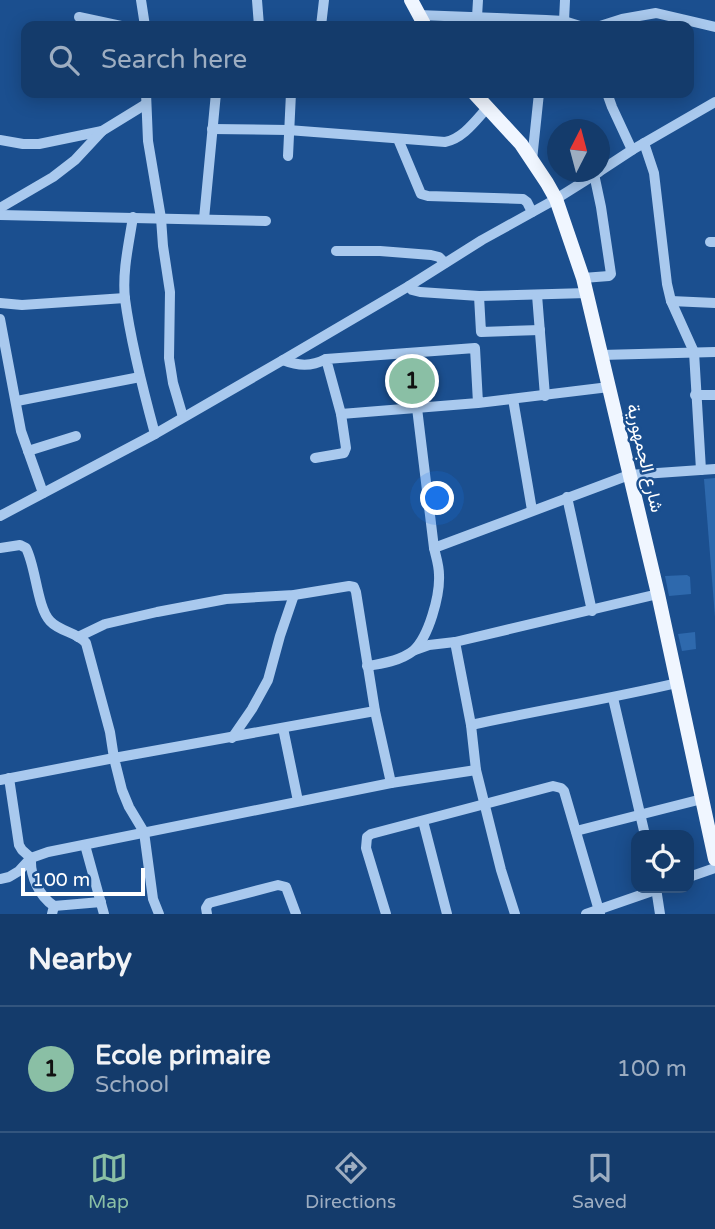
<!DOCTYPE html>
<html lang="en">
<head>
<meta charset="utf-8">
<style>
  body { margin:0; font-family:"Varela Round",Vazirmatn,sans-serif; background:#214673; color:#f1f3f6 }
  .controls { position:absolute; right:21px; bottom:21px; display:grid; overflow:hidden; border-radius:14px; box-shadow:0 4px 18px #0003 }
  .controls button { width:63px; height:63px; display:grid; place-items:center; padding:0; border:0; border-bottom:2px solid #33557e; background:#143b6b; color:#f1f3f6; font:35px sans-serif }
  .compass { position:absolute; left:547px; top:119px; width:63px; height:63px; border-radius:50%; background:#143b6b; box-shadow:0 4px 18px #0003; rotate:6deg }
  .scale { position:absolute; left:21px; bottom:18px; width:124px; box-sizing:border-box; padding-left:7px; border:4px solid #fff; border-top:0; font-size:19px; line-height:24px; white-space:nowrap; color:#fff; -webkit-text-stroke:5px #1b4f8f; paint-order:stroke }
  .you { position:absolute; left:438px; top:499px; width:24px; height:24px; margin:-18px; border:5px solid #fff; border-radius:50%; background:#1a73e8; box-shadow:0 0 0 10px #1a73e833 }
  .badge { display:grid; place-items:center; width:46px; height:46px; border-radius:50%; background:#8abfa5; color:#111; font-size:23px; font-weight:700 }
  .pin { position:absolute; translate:-50% -50%; border:4px solid #fff; box-shadow:0 2px 7px #0006 }
  .list { margin:0; padding:0; list-style:none }
  h2 { display:flex; justify-content:space-between; align-items:center; height:91px; margin:0; padding:0 28px; font-size:30px }
  h2 small { font-size:23px; font-weight:400; color:#9dadc1 }
  .list li { display:grid; grid-template-columns:46px 1fr auto; gap:21px; align-items:center; box-sizing:border-box; height:126px; padding:0 28px; border-top:2px solid #33557e }
  .list b { display:block; font-size:26px; white-space:nowrap }
  .list p { margin:0; font-size:23px; white-space:nowrap; color:#9dadc1 }
  .list em { font-size:23px; font-style:normal; color:#9dadc1 }
  .icon { flex:none; width:38px; height:38px; fill:none; stroke:currentColor; stroke-width:2; stroke-linecap:round; stroke-linejoin:round }
  .map { position:relative; flex:none; width:715px; height:914px; overflow:hidden }
  .search { position:absolute; background:#143b6b; box-shadow:0 4px 18px #0003; left:21px; right:21px; top:21px; height:77px; display:flex; align-items:center; gap:18px; box-sizing:border-box; padding:0 24px; border-radius:14px; color:#9dadc1; font-size:26px }
  .sheet { height:217px; background:#143b6b }
  nav { display:flex; justify-content:space-around; align-items:center; box-sizing:border-box; height:98px; border-top:2px solid #33557e; background:#143b6b; font-size:19px; color:#9dadc1 }
  nav a { display:grid; justify-items:center; gap:4px }
  nav .on { color:#8abfa5 }
  .map>svg:first-child { display:block }
  .green { fill:#2e69ad }
  .lines { fill:none; stroke-linecap:round; stroke-linejoin:round }
  .minor { stroke:#a9c9ee; stroke-width:10 }
  .major { stroke:#f0f6ff; stroke-width:14 }
  .labels { text-anchor:middle; stroke-width:5; stroke-linejoin:round; paint-order:stroke }
  .street-label { font-size:18px; fill:#fff; stroke:#1b4f8f }
</style>
</head>
<body>
<div class="map">
<svg width="715" height="914" viewBox="0 0 715 914">
  <rect width="100%" height="100%" fill="#1b4f8f"/>
  <g class="green">
    <polygon points="715,478 715,617 704,479"/>
    <polygon points="687,575 690,577 691,594 669,596 665,576"/>
    <polygon points="695,632 696,649 682,651 678,634"/>
  </g>
  <g class="lines">
    <g class="minor">
      <polyline points="141,0 145,26"/>
      <polyline points="257,0 259,26"/>
      <polyline points="418,15 546,20 564,21 580,26"/>
      <polyline points="79,17 121,26"/>
      <polyline points="477,17 478,0"/>
      <polyline points="564,21 565,0"/>
      <polyline points="321,26 324,0"/>
      <polyline points="600,26 622,19 656,13 715,27"/>
      <polyline points="146,93 148,141 161,218 163,246 170,292 169,358 173,383 183,417"/>
      <polyline points="607,93 612,107 632,150"/>
      <path d="M212,129L288,130L445,142C463,139 476,120 488,107"/>
      <polyline points="398,139 421,194 428,196 523,199 527,202 532,212"/>
      <polyline points="0,140 23,144 39,144 102,131 146,104"/>
      <polyline points="644,143 654,173 667,284 671,301 694,352 701,470"/>
      <polyline points="288,156 291,93"/>
      <polyline points="532,160 539,93"/>
      <polyline points="600,171 632,150 715,102"/>
      <polyline points="0,208 53,177 75,160 102,131"/>
      <polyline points="0,215 266,221"/>
      <path d="M133,217C129,243 122,272 125,299C131,344 143,390 155,434"/>
      <polyline points="204,219 216,93"/>
      <polyline points="710,242 715,242"/>
      <polyline points="336,251 380,251 431,255 439,257 445,263"/>
      <polyline points="583,278 609,276 611,274 601,207 594,174"/>
      <polyline points="409,286 412,290 420,292 479,296 587,293"/>
      <polyline points="537,295 545,396"/>
      <polyline points="479,296 481,332 540,330"/>
      <polyline points="671,301 715,303"/>
      <polyline points="0,303 22,305 125,298"/>
      <polyline points="0,319 21,431 43,493"/>
      <polyline points="601,355 715,352"/>
      <path d="M283,360C298,366 311,367 326,359"/>
      <polyline points="695,395 715,395"/>
      <polyline points="513,399 532,510"/>
      <polyline points="17,401 140,377"/>
      <polyline points="478,403 475,348 326,359 341,414 478,403 609,387"/>
      <polyline points="28,451 76,436"/>
      <polyline points="315,458 344,453 346,448 341,414"/>
      <polyline points="567,497 592,611"/>
      <polyline points="0,516 155,434 283,360 409,286 482,240 556,199 599,172"/>
      <path d="M0,548L20,545L26,548C36,567 37,607 50,621C60,632 77,632 86,643L110,732L114,758L0,780"/>
      <polyline points="434,548 629,475 715,469"/>
      <polyline points="78,637 105,624 157,612 226,599 294,595 349,586 354,587 356,592 375,711 391,783"/>
      <polyline points="415,650 429,645 455,642"/>
      <path d="M367,666C382,664 400,661 413,651C429,637 440,595 439,575C439,565 436,557 434,548L417,408"/>
      <polyline points="613,698 645,835"/>
      <path d="M471,725C540,710 609,699 677,683"/>
      <polyline points="283,728 298,801"/>
      <polyline points="232,738 252,709 268,680 280,636 294,595"/>
      <path d="M9,778L19,845L22,850L31,858C30,876 39,896 54,906L52,914"/>
      <polyline points="423,821 447,914"/>
      <polyline points="576,831 702,799"/>
      <polyline points="85,845 104,914"/>
      <polyline points="689,877 715,868"/>
      <polyline points="0,879 9,877 19,871 31,858 48,852 391,783 476,770"/>
      <polyline points="656,888 660,914"/>
      <polyline points="54,906 101,902"/>
      <polyline points="159,914 153,899 144,832 129,807 122,790 114,758 375,711"/>
      <polyline points="207,914 206,908 209,903 278,885 286,887 296,914"/>
      <polyline points="386,914 366,848 367,837 371,834 553,786 561,788 564,791 600,914"/>
      <polyline points="515,914 501,870 476,770 471,725 455,642 658,594"/>
      <polyline points="586,914 661,888"/>
    </g>
    <g class="major">
      <polyline points="411,0 425,26"/>
      <polyline points="474,93 521,144 547,183 556,199 583,278 658,594 715,859"/>
    </g>
  </g>
  <g class="labels">
    <g class="street-label">
      <text transform="translate(645 458) rotate(77)" y="6">شارع الجمهورية</text>
    </g>
  </g>
</svg>
<div class="controls">
<button><svg class="icon" aria-label="locate" viewBox="0 0 24 24"><circle cx="12" cy="12" r="6"/><path d="M12 2v4M12 18v4M2 12h4M18 12h4"/></svg></button>
</div>
<svg class="compass" viewBox="-18 -18 36 36"><path d="M0-13l5 13h-10z" fill="#e53935"/><path d="M0 13l5-13h-10z" fill="#9dadc1"/></svg>
<div class="scale">100 m</div>
<div class="you"></div>
<div class="pin badge" style="left:412px;top:381px">1</div>
<div class="search"><svg class="icon" aria-label="search" viewBox="0 0 24 24"><circle cx="10" cy="10" r="6"/><path d="M15 15l6 6"/></svg>Search here</div>
</div>
<section class="sheet">
<h2>Nearby<small></small></h2>
<ul class="list">
<li><span class="badge">1</span><div><b>Ecole primaire</b><p>School</p></div><em>100 m</em></li>
</ul>
</section>
<nav>
<a class="on"><svg class="icon" aria-label="map" viewBox="0 0 24 24"><path d="M3 6l6-2 6 2 6-2v14l-6 2-6-2-6 2zM9 4v14M15 6v14"/></svg>Map</a>
<a><svg class="icon" aria-label="directions" viewBox="0 0 24 24"><path d="M12 3l9 9-9 9-9-9zM9 14v-3h6M13 9l2 2-2 2"/></svg>Directions</a>
<a><svg class="icon" aria-label="saved" viewBox="0 0 24 24"><path d="M7 4h10v16l-5-4-5 4z"/></svg>Saved</a>
</nav>
</body>
</html>
